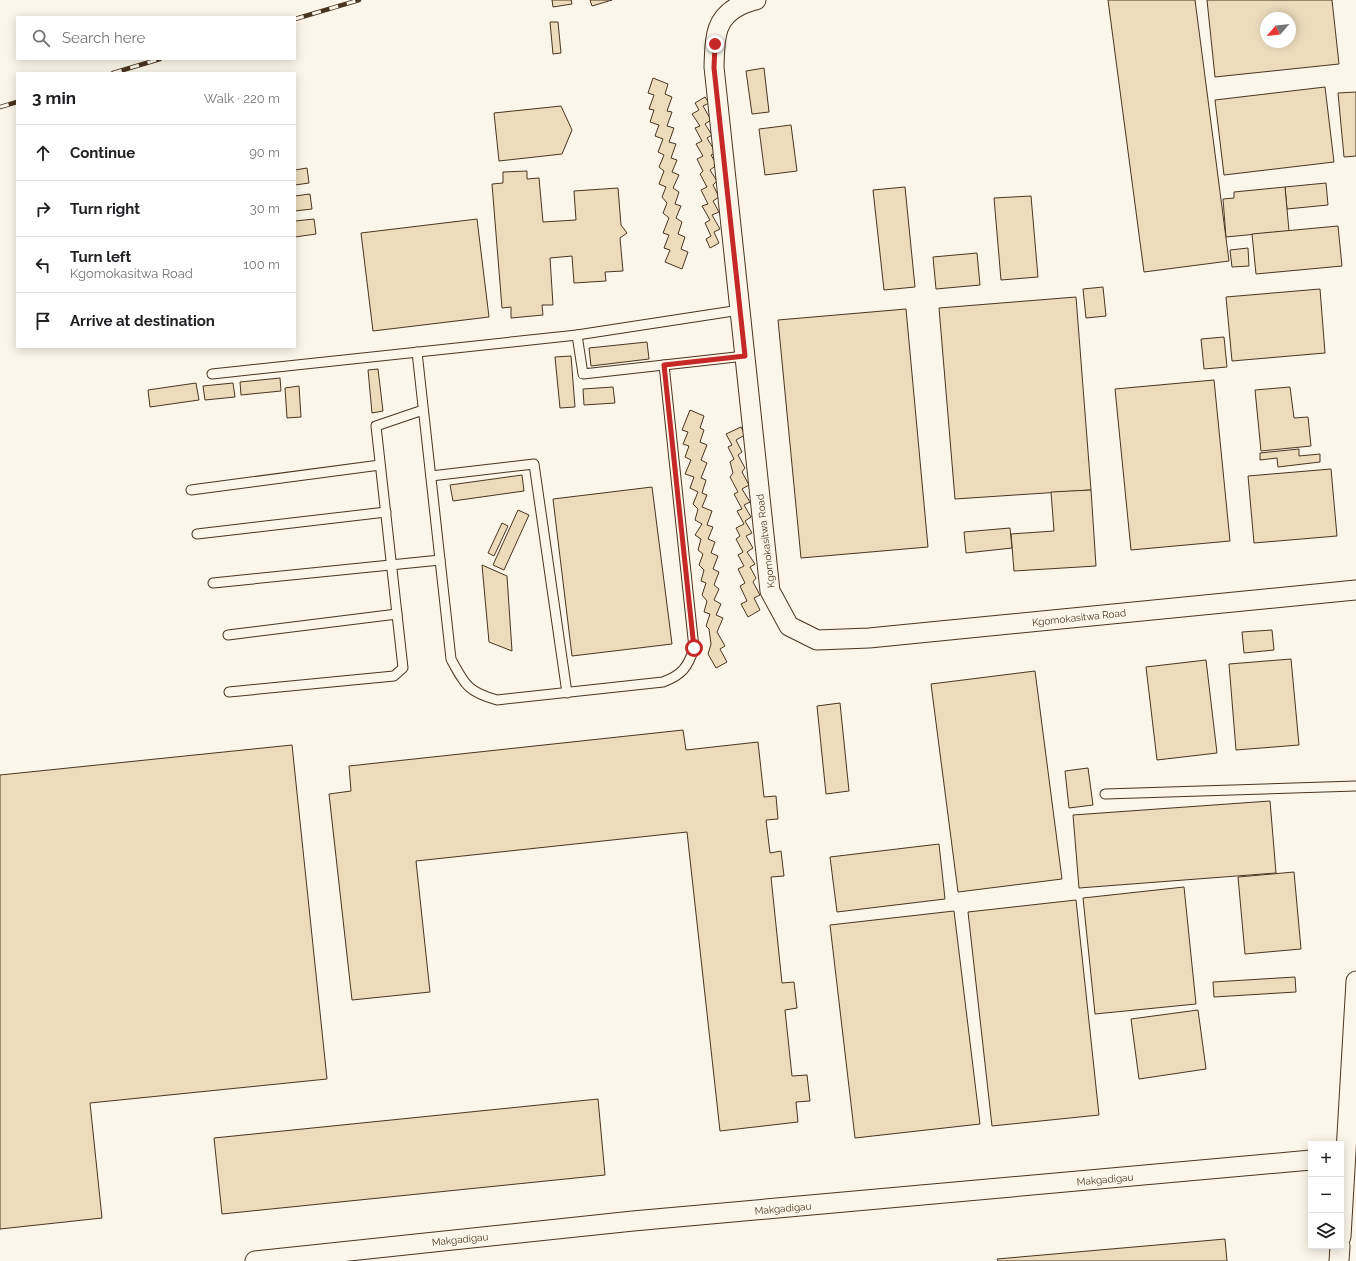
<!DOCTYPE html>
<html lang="en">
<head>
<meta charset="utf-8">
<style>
  body { margin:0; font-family:Raleway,sans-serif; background:#f6f6f6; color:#202124 }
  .controls { position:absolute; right:12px; bottom:12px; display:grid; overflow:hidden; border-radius:0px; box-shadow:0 2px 10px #0003 }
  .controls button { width:36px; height:36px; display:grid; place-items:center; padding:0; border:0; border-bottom:1px solid #e0e0e0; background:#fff; color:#202124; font:20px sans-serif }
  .compass { position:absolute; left:1260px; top:12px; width:36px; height:36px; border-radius:50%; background:#fff; box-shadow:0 2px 10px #0003; rotate:242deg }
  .stop { position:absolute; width:12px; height:12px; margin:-9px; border:3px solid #c62828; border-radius:50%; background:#fff }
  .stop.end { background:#c62828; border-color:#fff; box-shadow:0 1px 4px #0008 }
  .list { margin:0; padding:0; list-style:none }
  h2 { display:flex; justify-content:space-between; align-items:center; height:52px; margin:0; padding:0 16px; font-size:17px }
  h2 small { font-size:13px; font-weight:400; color:#757577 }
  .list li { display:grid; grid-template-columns:26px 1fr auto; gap:12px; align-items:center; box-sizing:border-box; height:56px; padding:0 16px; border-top:1px solid #e0e0e0 }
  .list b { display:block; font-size:15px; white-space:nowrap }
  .list p { margin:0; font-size:13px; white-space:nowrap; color:#757577 }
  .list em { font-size:13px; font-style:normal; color:#757577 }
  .icon { flex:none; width:22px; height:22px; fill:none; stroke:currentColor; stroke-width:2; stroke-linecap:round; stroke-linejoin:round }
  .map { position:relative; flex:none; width:1356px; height:1261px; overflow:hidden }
  .search { position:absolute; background:#fff; box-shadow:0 2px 10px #0003; left:16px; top:16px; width:280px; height:44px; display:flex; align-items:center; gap:10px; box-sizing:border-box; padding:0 14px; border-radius:0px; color:#757577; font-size:15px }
  .panel { position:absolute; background:#fff; box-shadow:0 2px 10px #0003; left:16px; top:72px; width:280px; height:276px; border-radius:0px }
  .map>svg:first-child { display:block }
  .building { fill:#ecdcbc; stroke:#4a3520; fill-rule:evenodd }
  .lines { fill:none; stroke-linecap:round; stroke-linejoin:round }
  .lane-casing { stroke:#4a3520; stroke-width:11 }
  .street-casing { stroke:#4a3520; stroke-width:21 }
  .lane { stroke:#fbf6e9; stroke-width:9 }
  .street { stroke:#fbf6e9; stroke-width:19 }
  .rail-casing { stroke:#4a3520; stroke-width:4.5 }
  .rail { stroke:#fbf6e9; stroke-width:3; stroke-dasharray:9; stroke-linecap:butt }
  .route { stroke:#c62828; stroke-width:5 }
  .labels { text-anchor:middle; stroke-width:3; stroke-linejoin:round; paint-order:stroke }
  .street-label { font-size:10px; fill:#4a3520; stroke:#fbf6e9 }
</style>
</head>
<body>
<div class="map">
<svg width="1356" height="1261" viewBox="0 0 1356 1261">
  <rect width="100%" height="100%" fill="#fbf6e9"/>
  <g class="building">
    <polygon points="552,0 571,0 572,4 553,7"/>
    <polygon points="590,0 612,0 592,6"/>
    <polygon points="1108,0 1195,0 1229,261 1144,272"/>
    <path d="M1207,0H1332L1339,64L1215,77ZM1266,18H1290V42H1266Z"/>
    <polygon points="550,22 558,22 561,53 553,54"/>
    <polygon points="764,68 769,112 752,114 746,71"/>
    <polygon points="653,78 668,84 665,94 672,97 667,111 672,112 667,126 674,128 669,142 676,144 671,158 677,160 672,172 679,175 673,188 679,192 675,204 681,206 676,218 682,222 678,234 685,237 681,249 688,252 682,269 665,262 670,250 664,248 669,235 663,233 669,218 663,213 667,203 662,197 666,187 659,184 664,171 659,167 664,155 658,152 663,139 655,136 659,125 650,122 654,110 649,109 654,95 648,93"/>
    <polygon points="1325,87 1334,162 1224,175 1215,100"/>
    <polygon points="1356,92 1356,156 1344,157 1338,93"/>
    <polygon points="705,97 709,103 703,106 711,120 705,124 712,135 707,138 716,153 711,155 717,165 710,170 717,181 713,185 719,197 713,201 719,212 712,215 720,229 714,232 719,243 710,248 706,239 711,236 705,223 710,220 702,206 708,204 701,190 707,187 700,174 703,171 697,159 703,156 696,144 702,141 695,128 700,126 692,114 699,110 695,103"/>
    <polygon points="561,106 572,130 562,154 499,161 494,113"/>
    <polygon points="791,125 797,171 765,175 759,129"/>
    <polygon points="307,168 309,183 295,185 295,170"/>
    <polygon points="527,171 527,179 539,178 543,222 576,220 574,191 618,188 621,225 627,233 620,238 623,271 605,272 606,281 574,283 572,256 550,258 553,305 542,305 543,315 511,318 511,307 502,308 492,184 503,183 503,172"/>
    <polygon points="1326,183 1328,205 1287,209 1285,187"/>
    <polygon points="905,187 915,287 884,290 873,190"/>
    <polygon points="1285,187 1289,231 1226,237 1223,199 1234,198 1234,192"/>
    <polygon points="310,194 312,209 295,211 295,196"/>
    <polygon points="1031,196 1038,277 1001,280 994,198"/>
    <polygon points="314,219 316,234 295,237 295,221"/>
    <polygon points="477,219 489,317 373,331 361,233"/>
    <polygon points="1338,226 1342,266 1256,274 1252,234"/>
    <polygon points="1248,248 1249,266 1232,267 1230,250"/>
    <polygon points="977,253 980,285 936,289 933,257"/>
    <polygon points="1103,287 1106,316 1086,318 1083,289"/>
    <polygon points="1320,289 1325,353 1232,361 1226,297"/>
    <polygon points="1076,297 1091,490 955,499 939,308"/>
    <polygon points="906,309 928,547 801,558 778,320"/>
    <polygon points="1224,337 1227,367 1204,369 1201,339"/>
    <polygon points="647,342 649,359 591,366 589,348"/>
    <polygon points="571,356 575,407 560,408 555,357"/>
    <polygon points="378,369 383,411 372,413 368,370"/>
    <polygon points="280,378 281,391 241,395 240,382"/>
    <polygon points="1214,380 1230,541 1131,550 1115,389"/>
    <polygon points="196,383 199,400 150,407 148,390"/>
    <polygon points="233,383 235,397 205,400 203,386"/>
    <polygon points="299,386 301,417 287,418 285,388"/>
    <polygon points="613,387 615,403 584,405 583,389"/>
    <polygon points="1290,387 1294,418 1308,417 1311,446 1261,451 1255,390"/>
    <polygon points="690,410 704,416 700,428 704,430 700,442 707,445 701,460 707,463 701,478 706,480 702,493 707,495 702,507 712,511 707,525 713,527 708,539 715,542 711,553 718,556 713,569 719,572 714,585 719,589 714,600 721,604 716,615 723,618 717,632 725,646 720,649 727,662 716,668 708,654 711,644 709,629 706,626 710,614 704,612 707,601 702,595 706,583 701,581 704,570 699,565 703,554 698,550 701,539 695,535 702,524 695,520 698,509 693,504 698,492 690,488 694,477 685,474 691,460 685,457 689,446 683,444 688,432 682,430"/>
    <polygon points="741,427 745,435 736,440 742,452 738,455 745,468 742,472 749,485 742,489 750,502 744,505 751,517 745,521 752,533 746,536 753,548 747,552 755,564 750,567 756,578 753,582 760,595 754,598 760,610 748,617 741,604 747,601 740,586 745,583 738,569 744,566 738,555 743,552 736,539 740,536 736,528 744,524 737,511 742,509 734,494 738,492 730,477 733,473 730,462 734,459 728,447 732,445 726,434"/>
    <polygon points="1299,449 1299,456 1320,454 1320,462 1278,467 1277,458 1260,460 1260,453"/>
    <polygon points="1331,469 1337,536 1254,543 1248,476"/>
    <polygon points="522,475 524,491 453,501 450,485"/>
    <polygon points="652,487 672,644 572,656 553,499"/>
    <polygon points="1091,490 1096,566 1014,571 1011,534 1054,531 1051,492"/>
    <polygon points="518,510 529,515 504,570 493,565"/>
    <polygon points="502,523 508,526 494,556 488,553"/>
    <polygon points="1010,528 1012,548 966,553 964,532"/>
    <polygon points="482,565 507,576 512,651 489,642"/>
    <polygon points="1272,630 1274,650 1244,653 1242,632"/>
    <polygon points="1291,659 1299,745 1236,750 1229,664"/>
    <polygon points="1206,660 1217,753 1157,760 1146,667"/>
    <polygon points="1035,671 1062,879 958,892 931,684"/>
    <polygon points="840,703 849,791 826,794 817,706"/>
    <polygon points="683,730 686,750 758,742 764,797 776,796 778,819 766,820 770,853 781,851 784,876 771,877 782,983 794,982 797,1008 785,1010 792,1076 807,1075 810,1101 796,1102 798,1122 720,1131 687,832 416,861 430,992 352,1000 329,794 351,791 349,766"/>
    <polygon points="292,745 327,1079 90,1103 102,1218 0,1229 0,775"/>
    <polygon points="1088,768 1093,805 1069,808 1065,771"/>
    <polygon points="1270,801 1276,873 1079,888 1073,815"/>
    <polygon points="939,844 945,899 837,912 830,857"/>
    <polygon points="1294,872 1301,949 1245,954 1238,877"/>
    <polygon points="1184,887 1196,1004 1095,1014 1083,898"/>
    <polygon points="1076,900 1099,1115 992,1126 968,912"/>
    <polygon points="954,911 980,1124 855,1138 830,925"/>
    <polygon points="1295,977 1296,992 1214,997 1213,982"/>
    <polygon points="1198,1010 1206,1069 1139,1079 1131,1019"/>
    <polygon points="598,1099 605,1175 222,1214 214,1138"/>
    <polygon points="1225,1239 1227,1261 998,1261 997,1259"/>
  </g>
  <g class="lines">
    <defs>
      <g id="lane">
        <polyline points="577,335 583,374 745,356"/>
        <path d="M417,352L451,659C465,685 468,692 497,700L663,682C682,675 688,667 694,648L664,365"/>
        <polyline points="212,374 577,335 740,310"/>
        <polyline points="431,476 534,464 567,693"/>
        <polyline points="191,490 380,465"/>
        <polyline points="197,534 386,512"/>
        <polyline points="213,583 440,560"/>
        <polyline points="228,635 397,614"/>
        <polyline points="229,692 394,676 403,668 376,426 423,410"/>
        <polyline points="1105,794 1356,786"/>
      </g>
      <g id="street">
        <path d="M756,0C751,1 746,3 741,5C713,18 715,41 714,67L770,591L789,626L817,640L869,638L1356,590"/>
        <polyline points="1341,1237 1356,981"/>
        <polyline points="255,1261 633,1221 1311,1160"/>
        <polyline points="1339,1261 1340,1246"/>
      </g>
    </defs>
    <use href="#lane" class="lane-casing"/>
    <use href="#street" class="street-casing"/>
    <use href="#lane" class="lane"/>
    <use href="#street" class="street"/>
    <defs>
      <g id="rail">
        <polyline points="295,19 359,0"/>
        <polyline points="113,73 160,59"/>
        <polyline points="0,107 17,102"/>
      </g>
    </defs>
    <use href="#rail" class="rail-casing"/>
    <use href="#rail" class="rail"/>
  </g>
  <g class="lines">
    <polyline class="route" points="694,648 664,365 745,356 714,68 715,44"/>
  </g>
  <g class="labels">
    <g class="street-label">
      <text transform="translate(765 541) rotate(-97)" y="4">Kgomokasitwa Road</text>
      <text transform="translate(1079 617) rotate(-6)" y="4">Kgomokasitwa Road</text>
      <text transform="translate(1105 1179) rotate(-5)" y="4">Makgadigau</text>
      <text transform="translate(783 1208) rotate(-5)" y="4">Makgadigau</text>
      <text transform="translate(460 1239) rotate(-6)" y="4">Makgadigau</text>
    </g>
  </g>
</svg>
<div class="controls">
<button>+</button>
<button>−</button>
<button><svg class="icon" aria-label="layers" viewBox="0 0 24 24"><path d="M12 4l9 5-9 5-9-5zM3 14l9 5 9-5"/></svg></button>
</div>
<svg class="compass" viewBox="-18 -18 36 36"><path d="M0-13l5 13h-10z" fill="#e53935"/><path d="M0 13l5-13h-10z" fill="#757577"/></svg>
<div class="stop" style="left:694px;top:648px"></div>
<div class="stop end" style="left:715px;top:44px"></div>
<div class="search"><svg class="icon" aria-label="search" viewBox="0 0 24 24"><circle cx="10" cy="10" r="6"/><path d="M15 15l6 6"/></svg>Search here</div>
<section class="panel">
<h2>3 min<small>Walk · 220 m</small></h2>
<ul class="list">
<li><svg class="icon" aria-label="ahead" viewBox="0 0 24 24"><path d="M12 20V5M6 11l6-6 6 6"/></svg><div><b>Continue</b></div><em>90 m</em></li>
<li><svg class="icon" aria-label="right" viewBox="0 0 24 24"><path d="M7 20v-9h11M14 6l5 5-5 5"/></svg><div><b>Turn right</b></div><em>30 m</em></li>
<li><svg class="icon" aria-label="left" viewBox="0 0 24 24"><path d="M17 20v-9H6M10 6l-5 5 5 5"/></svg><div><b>Turn left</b><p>Kgomokasitwa Road</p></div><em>100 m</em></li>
<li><svg class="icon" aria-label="arrive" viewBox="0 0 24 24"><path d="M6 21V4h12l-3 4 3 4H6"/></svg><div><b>Arrive at destination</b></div></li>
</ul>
</section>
</div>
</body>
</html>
